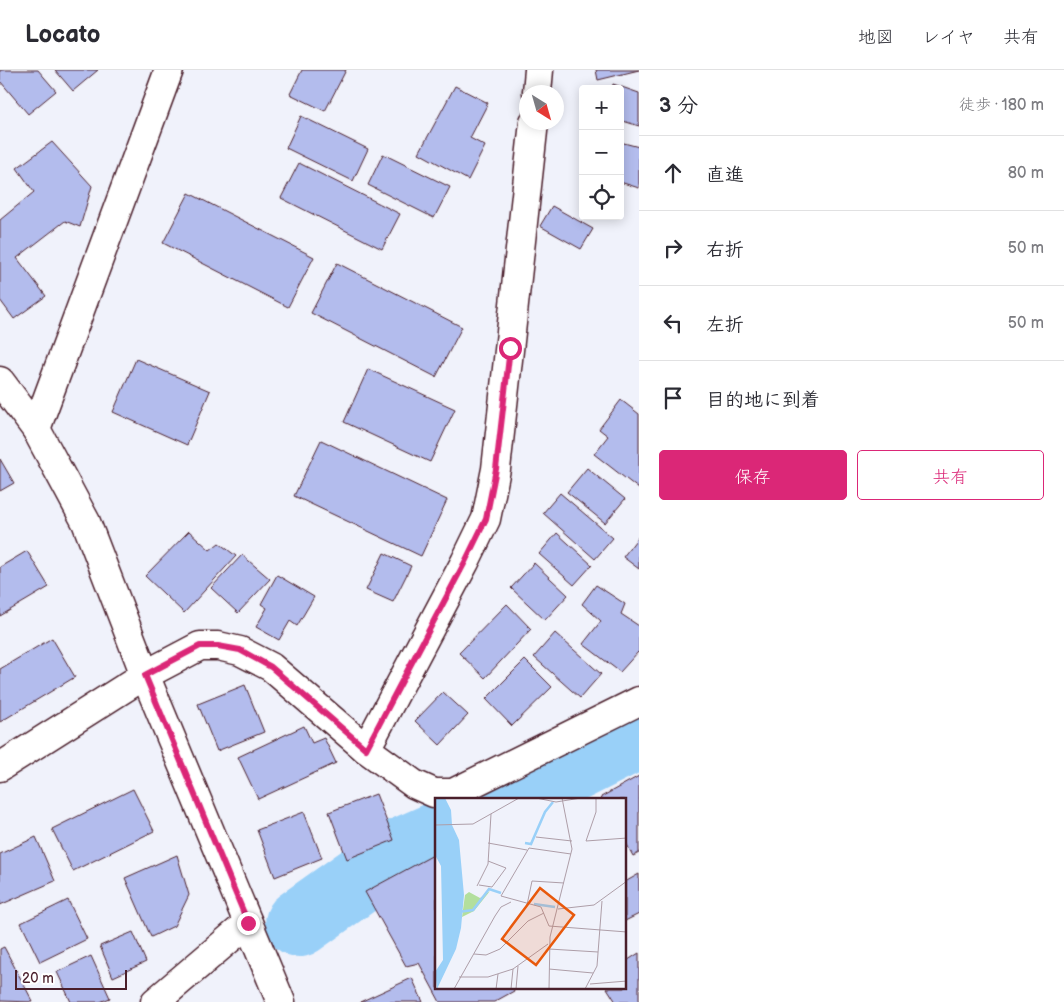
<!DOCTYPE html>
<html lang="ja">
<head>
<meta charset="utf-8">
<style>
  body { margin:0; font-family:"Balsamiq Sans","Klee One",sans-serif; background:#f7f7f7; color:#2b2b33 }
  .controls { position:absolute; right:15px; top:15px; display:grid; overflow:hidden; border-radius:5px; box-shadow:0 2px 12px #0003 }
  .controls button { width:45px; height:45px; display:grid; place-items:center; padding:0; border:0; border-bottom:1px solid #e1e1e2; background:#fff; color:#2b2b33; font:25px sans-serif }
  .compass { position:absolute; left:519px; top:15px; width:45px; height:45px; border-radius:50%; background:#fff; box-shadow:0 2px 12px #0003; rotate:143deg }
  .scale { position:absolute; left:15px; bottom:12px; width:112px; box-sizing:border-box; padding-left:5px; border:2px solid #4a1f2b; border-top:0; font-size:14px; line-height:18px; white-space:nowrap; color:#4a1f2b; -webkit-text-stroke:4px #fff; paint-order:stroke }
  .stop { position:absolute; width:15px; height:15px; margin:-11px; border:4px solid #db2777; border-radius:50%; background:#fff }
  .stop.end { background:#db2777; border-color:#fff; box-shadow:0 1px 5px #0008 }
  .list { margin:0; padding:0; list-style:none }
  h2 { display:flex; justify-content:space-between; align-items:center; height:65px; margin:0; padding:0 20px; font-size:21px }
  h2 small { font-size:16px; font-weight:400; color:#7c7c81 }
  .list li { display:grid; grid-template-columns:32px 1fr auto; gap:15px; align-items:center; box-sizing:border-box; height:75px; padding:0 20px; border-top:1px solid #e1e1e2 }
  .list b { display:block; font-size:19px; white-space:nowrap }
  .list em { font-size:16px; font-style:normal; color:#7c7c81 }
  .actions { display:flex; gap:10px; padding:15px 20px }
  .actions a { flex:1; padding:11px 0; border:1px solid #db2777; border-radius:5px; text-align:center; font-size:18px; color:#db2777 }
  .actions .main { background:#db2777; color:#fff }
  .icon { flex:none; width:28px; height:28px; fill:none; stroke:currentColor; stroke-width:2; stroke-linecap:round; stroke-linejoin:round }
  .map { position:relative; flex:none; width:639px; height:932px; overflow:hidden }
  header { display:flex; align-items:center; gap:30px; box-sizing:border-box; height:70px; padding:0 25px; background:#fff; border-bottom:1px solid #e1e1e2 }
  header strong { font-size:24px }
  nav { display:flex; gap:28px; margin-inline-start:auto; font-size:18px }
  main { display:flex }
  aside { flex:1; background:#fff }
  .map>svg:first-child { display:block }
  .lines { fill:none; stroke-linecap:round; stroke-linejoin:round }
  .river { stroke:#99d0f8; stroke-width:68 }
  .building { fill:#b3bced; stroke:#4a1f2b }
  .minor-casing { stroke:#4a1f2b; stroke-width:31 }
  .tertiary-casing { stroke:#4a1f2b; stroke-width:31 }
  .minor { stroke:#fff; stroke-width:28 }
  .tertiary { stroke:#fff; stroke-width:28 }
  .route { stroke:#db2777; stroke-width:6 }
  .inset-river { fill:none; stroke:#99d0f8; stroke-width:2.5 }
  .inset-road { fill:none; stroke:#ae9ea8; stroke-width:1 }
  .view { fill:#e8590c; fill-opacity:0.15; stroke:#e8590c; stroke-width:2.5 }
  .inset-edge { fill:none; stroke:#4a1f2b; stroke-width:2.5 }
</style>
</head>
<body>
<header>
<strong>Locato</strong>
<nav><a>地図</a><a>レイヤ</a><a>共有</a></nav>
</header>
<main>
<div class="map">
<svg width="639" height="932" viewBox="0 0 639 932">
  <rect width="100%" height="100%" fill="#f0f2fb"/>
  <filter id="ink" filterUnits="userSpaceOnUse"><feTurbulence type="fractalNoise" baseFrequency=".02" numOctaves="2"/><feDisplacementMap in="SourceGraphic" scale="10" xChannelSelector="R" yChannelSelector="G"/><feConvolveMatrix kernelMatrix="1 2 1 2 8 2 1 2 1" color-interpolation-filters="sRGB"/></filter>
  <g filter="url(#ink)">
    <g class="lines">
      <g class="river">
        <polyline points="510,730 639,665"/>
        <polyline points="299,853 396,784 437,766"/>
      </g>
    </g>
    <g class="building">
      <polygon points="0,0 38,0 56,21 28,44 0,11"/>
      <polygon points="55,0 98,0 73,21"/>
      <polygon points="302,0 346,0 325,41 290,24"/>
      <polygon points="596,0 639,0 598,10"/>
      <polygon points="613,14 639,23 639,56 620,50 620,19 612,19"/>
      <polygon points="455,16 488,33 470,68 485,76 468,110 419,83"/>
      <polygon points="301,46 368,79 353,111 286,78"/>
      <polygon points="52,72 92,116 80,157 65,151 17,188 46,226 14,249 0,230 0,150 34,122 17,98"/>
      <polygon points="620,72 639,77 639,118 620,112"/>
      <polygon points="383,84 450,117 434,148 368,115"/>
      <polygon points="299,93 400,144 382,179 281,128"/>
      <polygon points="189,123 314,187 288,237 163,173"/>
      <polygon points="552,136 593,159 581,179 540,156"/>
      <polygon points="337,193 462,257 436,307 311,243"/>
      <polygon points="136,289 210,321 187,375 113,342"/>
      <polygon points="368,299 455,339 430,392 344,352"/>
      <polygon points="621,330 639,344 639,419 594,384 608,366 599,359"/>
      <polygon points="321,370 447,430 421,486 294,426"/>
      <polygon points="0,389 14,413 0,421"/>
      <polygon points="587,398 625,429 605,453 567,422"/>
      <polygon points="560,423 613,468 595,489 543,443"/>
      <polygon points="189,461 210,480 219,473 236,486 184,543 145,506"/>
      <polygon points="557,463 592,495 574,515 539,484"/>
      <polygon points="639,466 639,499 623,487"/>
      <polygon points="27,481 49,517 0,546 0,497"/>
      <polygon points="384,483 411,496 393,532 366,520"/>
      <polygon points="242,485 270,509 238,543 211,518"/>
      <polygon points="534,493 568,525 545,550 511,518"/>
      <polygon points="277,505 314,527 297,556 290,551 279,570 256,557 267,538 261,534"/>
      <polygon points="596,515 625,534 621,544 639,556 639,583 638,582 620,602 583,574 601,551 582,534"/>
      <polygon points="507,534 531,559 485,608 459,583"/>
      <polygon points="555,563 601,604 580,628 534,587"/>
      <polygon points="52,568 75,607 0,652 0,599"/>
      <polygon points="525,590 552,617 512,656 486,629"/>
      <polygon points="245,615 264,662 217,681 198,634"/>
      <polygon points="443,622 468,645 440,675 415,651"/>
      <polygon points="304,656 312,673 324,668 336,693 258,729 238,687"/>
      <polygon points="639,706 639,783 633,786 625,771 625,730 602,730 601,727"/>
      <polygon points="133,719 154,761 73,801 52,759"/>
      <polygon points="376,724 394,770 347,789 329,742"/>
      <polygon points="304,742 322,788 275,807 257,760"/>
      <polygon points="36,767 55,811 0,835 0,784"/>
      <polygon points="437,783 437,918 513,918 514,921 494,932 440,932 419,893 406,896 365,822"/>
      <polygon points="177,785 189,825 174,856 151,867 125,808"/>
      <polygon points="639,804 639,844 625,851 625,812"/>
      <polygon points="68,830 87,869 40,892 21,853"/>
      <polygon points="133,862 146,892 113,907 100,876"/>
      <polygon points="4,877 33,932 0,931 0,879"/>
      <polygon points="639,883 639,932 616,932 607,918 625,918 625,892"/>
      <polygon points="91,886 110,928 100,932 71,932 57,902"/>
      <polygon points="412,908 423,932 360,932"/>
    </g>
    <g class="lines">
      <defs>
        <g id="minor">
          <polyline points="537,22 539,0"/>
          <polyline points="145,605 200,576 218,576 240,581 271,597 366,679 414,714 434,723 453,723 639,631"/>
          <polyline points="366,679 465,492 486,449 496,399 534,52"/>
        </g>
        <g id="tertiary">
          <polyline points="0,311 36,359 86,452 145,605 281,932"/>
          <polyline points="36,359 169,0"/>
          <polyline points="0,697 145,605"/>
          <polyline points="155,932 248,853"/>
        </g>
      </defs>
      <use href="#minor" class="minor-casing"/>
      <use href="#tertiary" class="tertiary-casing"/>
      <use href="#minor" class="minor"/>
      <use href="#tertiary" class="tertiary"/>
    </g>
  </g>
  <g class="lines" filter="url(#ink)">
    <polyline class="route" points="248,853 145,605 200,576 218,576 240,580 271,597 366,679 465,492 486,449 496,399 510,278"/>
  </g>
  <g transform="translate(435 728)">
    <rect width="191" height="191" fill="#f0f2fb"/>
    <path d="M55,93L39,113L27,119L30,97L34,94L45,100Z" fill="#b3df9d"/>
    <path d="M0,0H10L16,12L17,27L24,42L29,97L26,130L21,151L2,191L0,174L8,162L6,68L0,57Z" fill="#99d0f8"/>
    <path class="inset-river" d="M90,45L96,46L110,14L118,4M99,106L120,109M23,114L38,112L54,91L66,95"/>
    <path class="inset-road" d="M101,0L121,4L146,0M161,0V14L151,43L192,40M0,27L38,26L84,0M101,39L137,43M53,45L92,52M136,56L94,50L66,98L106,109L114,128L192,134M44,87L57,89L71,70L53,63M42,88L53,66L56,16M92,107L97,83L129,85M123,111L159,107L192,83M114,151L163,154M39,156L51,157L65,151L93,123L109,115M114,171L158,175M24,179H53L78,171L113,146M155,186L192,183M19,191L60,118L66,109L76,104M61,191L63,176M76,191L78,171M81,191L83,168M114,191L115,139L137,51L127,0M150,191L162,168L167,103"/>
    <path class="view" d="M105,90L139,117L101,167L67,141Z"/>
    <rect width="191" height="191" class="inset-edge"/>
  </g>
</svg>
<div class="controls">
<button>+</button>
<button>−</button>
<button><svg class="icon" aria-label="locate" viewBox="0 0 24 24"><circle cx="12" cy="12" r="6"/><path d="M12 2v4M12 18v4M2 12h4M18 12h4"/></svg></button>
</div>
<svg class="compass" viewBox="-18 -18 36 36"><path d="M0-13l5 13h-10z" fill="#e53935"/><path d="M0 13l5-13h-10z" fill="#7c7c81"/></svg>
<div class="scale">20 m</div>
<div class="stop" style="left:510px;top:278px"></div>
<div class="stop end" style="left:248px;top:853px"></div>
</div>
<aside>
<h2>3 分<small>徒歩 · 180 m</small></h2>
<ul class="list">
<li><svg class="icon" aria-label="ahead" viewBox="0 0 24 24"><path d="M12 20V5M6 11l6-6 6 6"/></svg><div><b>直進</b></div><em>80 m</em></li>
<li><svg class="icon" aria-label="right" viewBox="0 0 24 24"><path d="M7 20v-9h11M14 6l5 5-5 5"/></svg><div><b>右折</b></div><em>50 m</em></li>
<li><svg class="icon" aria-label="left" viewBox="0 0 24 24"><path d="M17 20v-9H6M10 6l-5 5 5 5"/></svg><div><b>左折</b></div><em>50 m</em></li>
<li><svg class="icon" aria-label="arrive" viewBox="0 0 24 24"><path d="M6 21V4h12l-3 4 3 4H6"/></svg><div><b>目的地に到着</b></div></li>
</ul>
<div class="actions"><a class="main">保存</a><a>共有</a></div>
</aside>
</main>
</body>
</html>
